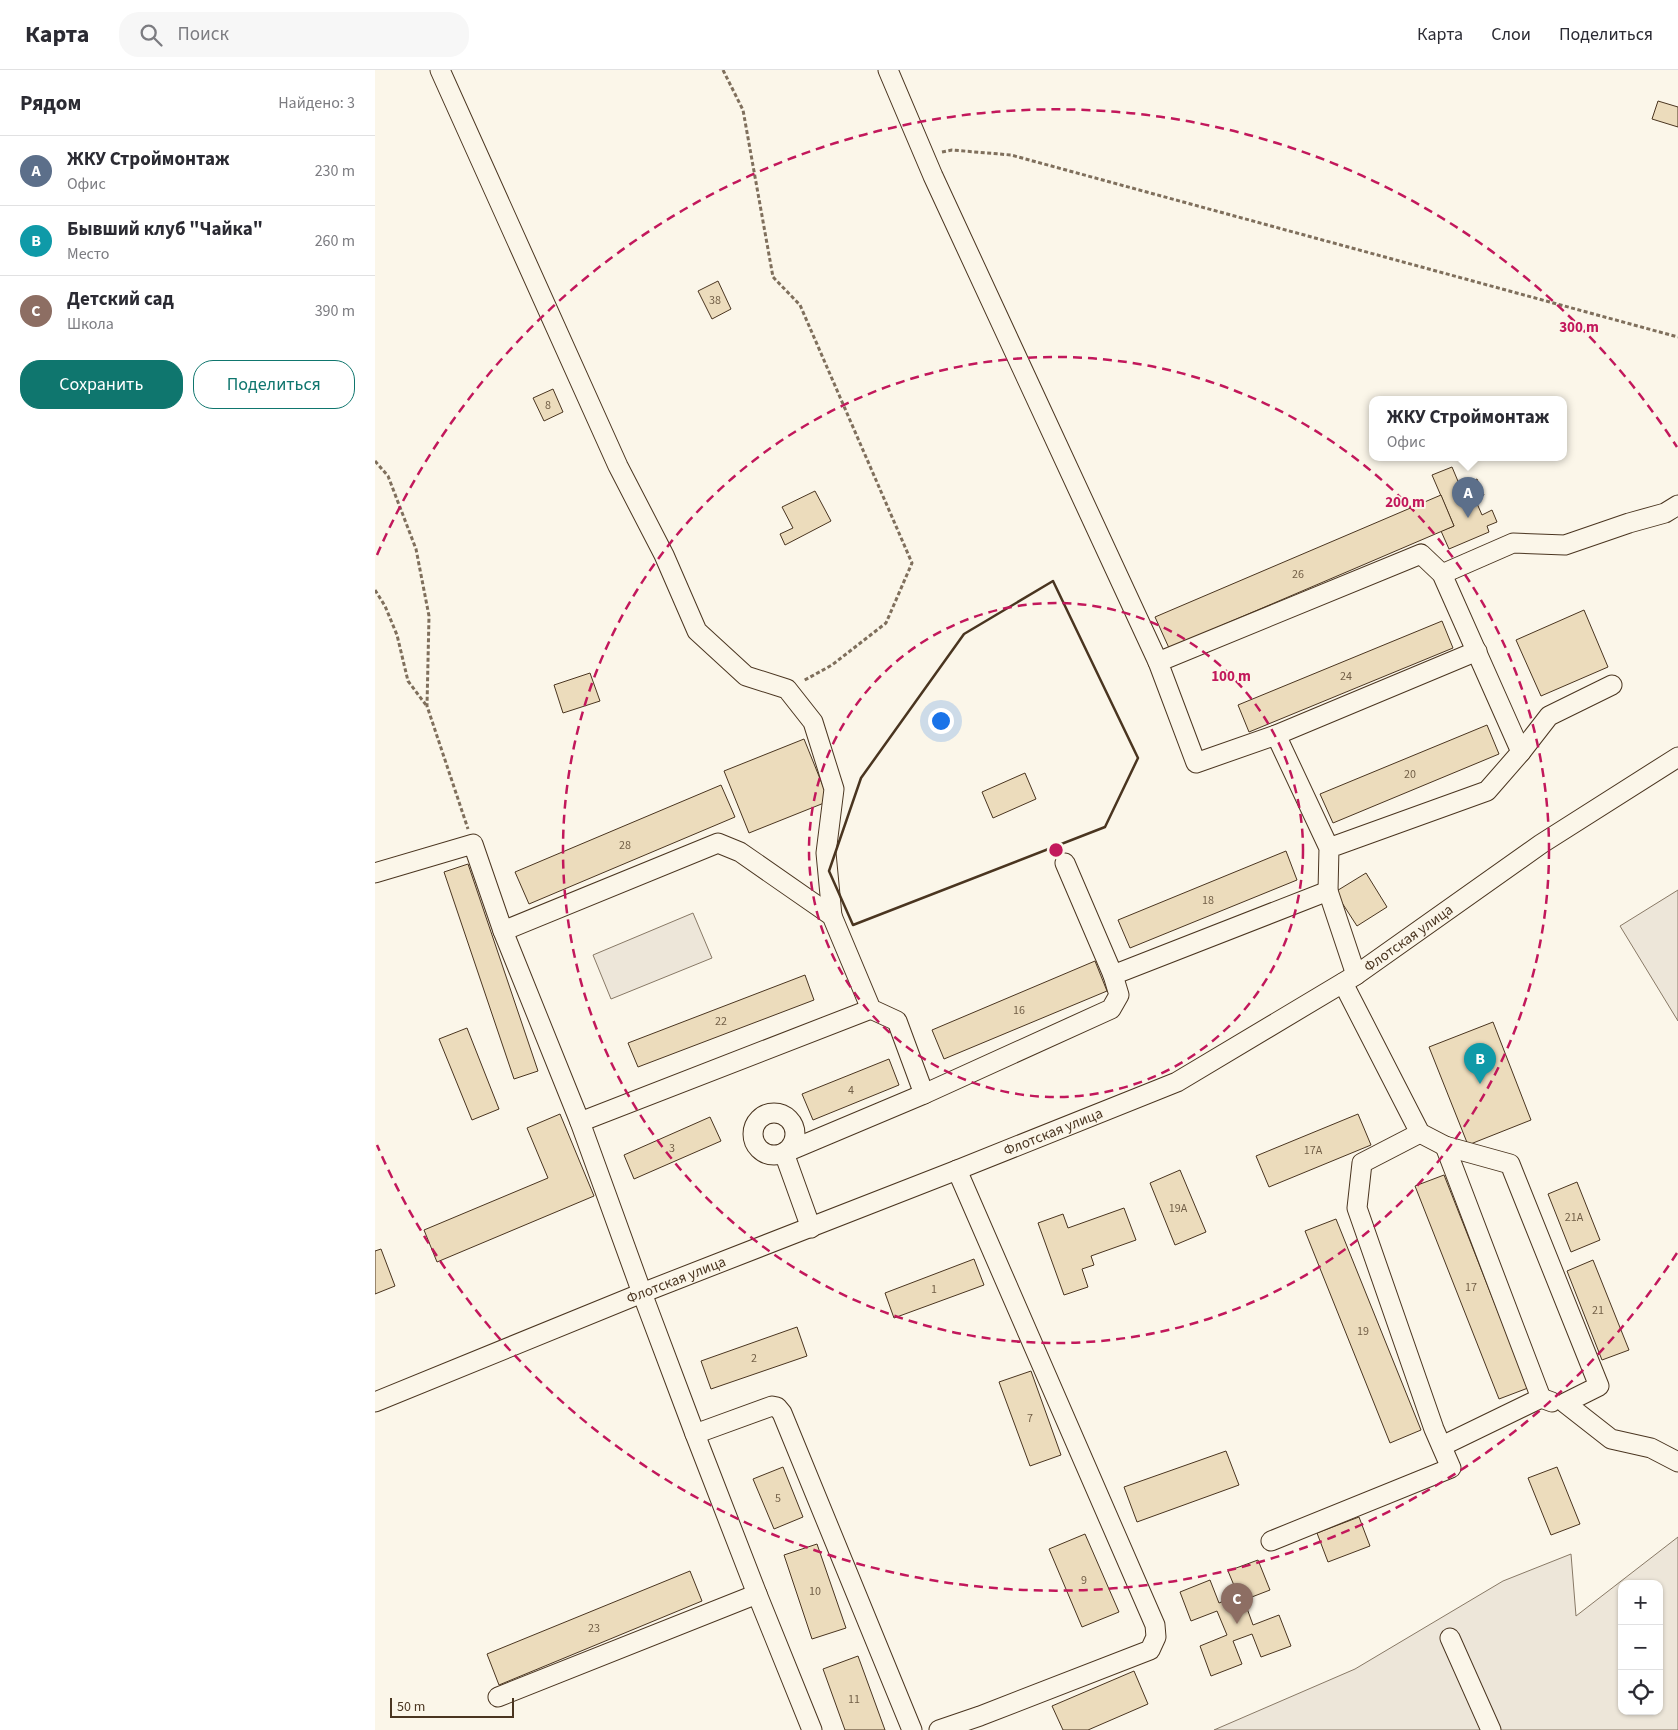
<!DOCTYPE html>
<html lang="ru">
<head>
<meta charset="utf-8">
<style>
  body { margin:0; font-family:"Source Sans 3",sans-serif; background:#f7f7f7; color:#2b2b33 }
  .controls { position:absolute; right:15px; bottom:15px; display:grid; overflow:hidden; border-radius:10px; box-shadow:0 1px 4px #0004 }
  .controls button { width:45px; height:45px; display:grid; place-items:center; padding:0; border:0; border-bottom:1px solid #e1e1e2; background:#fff; color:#2b2b33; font:25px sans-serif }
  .scale { position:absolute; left:15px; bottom:12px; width:124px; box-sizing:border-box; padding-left:5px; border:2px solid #4a3520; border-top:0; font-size:14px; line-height:18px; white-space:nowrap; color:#4a3520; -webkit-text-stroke:4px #fbf6e9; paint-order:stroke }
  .you { position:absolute; left:565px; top:650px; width:18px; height:18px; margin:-12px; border:4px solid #fff; border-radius:50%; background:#1a73e8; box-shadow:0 0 0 8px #1a73e833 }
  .badge { display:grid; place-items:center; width:32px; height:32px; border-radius:50%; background:#0f766e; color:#fff; font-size:16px; font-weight:700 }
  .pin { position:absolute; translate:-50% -41px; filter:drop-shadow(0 1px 2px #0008) }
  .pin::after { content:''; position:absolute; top:26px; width:18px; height:15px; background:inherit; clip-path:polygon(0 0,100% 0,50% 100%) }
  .popup { position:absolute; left:994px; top:326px; width:198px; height:65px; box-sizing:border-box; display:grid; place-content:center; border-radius:10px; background:#fff; filter:drop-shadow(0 1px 4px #0005); font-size:16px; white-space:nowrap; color:#7c7c81 }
  .popup b { font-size:19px; color:#2b2b33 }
  .popup::after { content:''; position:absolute; left:50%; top:100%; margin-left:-10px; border:10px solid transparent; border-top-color:#fff }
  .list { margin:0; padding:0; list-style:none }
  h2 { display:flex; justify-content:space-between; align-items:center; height:65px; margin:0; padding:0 20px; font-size:21px }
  h2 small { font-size:16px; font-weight:400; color:#7c7c81 }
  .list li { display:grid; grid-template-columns:32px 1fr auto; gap:15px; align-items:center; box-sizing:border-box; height:70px; padding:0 20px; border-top:1px solid #e1e1e2 }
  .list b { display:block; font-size:19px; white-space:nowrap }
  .list p { margin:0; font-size:16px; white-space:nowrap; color:#7c7c81 }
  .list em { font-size:16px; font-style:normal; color:#7c7c81 }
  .actions { display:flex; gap:10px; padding:15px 20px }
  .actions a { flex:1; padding:11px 0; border:1px solid #0f766e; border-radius:20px; text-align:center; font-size:18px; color:#0f766e }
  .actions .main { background:#0f766e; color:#fff }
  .icon { flex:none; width:28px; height:28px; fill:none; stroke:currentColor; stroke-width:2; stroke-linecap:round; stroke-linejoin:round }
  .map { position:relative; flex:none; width:1303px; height:1660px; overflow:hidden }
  header { display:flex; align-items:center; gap:30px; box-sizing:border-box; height:70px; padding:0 25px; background:#fff; border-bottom:1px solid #e1e1e2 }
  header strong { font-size:24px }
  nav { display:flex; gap:28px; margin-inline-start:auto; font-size:18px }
  .search { width:350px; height:45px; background:#f7f7f7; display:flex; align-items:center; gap:12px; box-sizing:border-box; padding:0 18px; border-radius:20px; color:#7c7c81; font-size:19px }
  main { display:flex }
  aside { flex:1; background:#fff }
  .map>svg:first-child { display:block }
  .green { fill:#ede6d9; stroke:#887966; fill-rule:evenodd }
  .building { fill:#ecdcbc; stroke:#4a3520 }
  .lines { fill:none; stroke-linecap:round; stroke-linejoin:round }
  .minor-casing { stroke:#4a3520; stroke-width:21 }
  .path { stroke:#7f6f5c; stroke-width:3; stroke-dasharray:4 2.5; stroke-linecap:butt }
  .minor { stroke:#fbf6e9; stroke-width:19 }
  .wall { stroke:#4a3520; stroke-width:2.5 }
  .ring { fill:none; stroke:#c2185b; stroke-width:2.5; stroke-dasharray:9 6 }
  .labels { text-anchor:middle; stroke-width:4; stroke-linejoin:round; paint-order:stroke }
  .number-label { font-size:12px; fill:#725f47 }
  .street-label { font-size:15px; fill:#4a3520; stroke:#fbf6e9 }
  .centre { fill:#c2185b; stroke:#fbf6e9; stroke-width:2.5 }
  .ring-label { font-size:15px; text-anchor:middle; font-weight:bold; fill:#c2185b; stroke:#fbf6e9; stroke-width:4; stroke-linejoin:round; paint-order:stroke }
</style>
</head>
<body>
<header>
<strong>Карта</strong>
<div class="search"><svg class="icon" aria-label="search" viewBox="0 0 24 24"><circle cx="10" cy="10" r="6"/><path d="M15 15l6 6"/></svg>Поиск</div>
<nav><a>Карта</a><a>Слои</a><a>Поделиться</a></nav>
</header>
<main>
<aside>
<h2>Рядом<small>Найдено: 3</small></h2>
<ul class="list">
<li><span class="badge" style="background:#5c6f8a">A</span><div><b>ЖКУ Строймонтаж</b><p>Офис</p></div><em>230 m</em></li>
<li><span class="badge" style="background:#0f9aa8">B</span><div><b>Бывший клуб &quot;Чайка&quot;</b><p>Место</p></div><em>260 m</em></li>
<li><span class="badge" style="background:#8d6e63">C</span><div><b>Детский сад</b><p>Школа</p></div><em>390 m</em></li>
</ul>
<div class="actions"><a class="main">Сохранить</a><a>Поделиться</a></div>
</aside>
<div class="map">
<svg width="1303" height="1660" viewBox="0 0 1303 1660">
  <rect width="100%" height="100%" fill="#fbf6e9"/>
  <g class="green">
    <polygon points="1303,820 1303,951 1245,856"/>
    <polygon points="318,843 337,888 236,929 218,885"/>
    <path d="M1303,1467V1660H839L980,1599L1128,1511L1196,1484L1201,1546ZM1247,1514H1284V1641H1247Z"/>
  </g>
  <g class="building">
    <polygon points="1283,31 1303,37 1303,57 1277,49"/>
    <polygon points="343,211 356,239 337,249 323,221"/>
    <polygon points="178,319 188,342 169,351 158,328"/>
    <polygon points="1077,397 1085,416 1102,409 1109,425 1100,429 1107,445 1117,440 1122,452 1112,456 1114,462 1074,479 1066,461 1079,456 1057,405"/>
    <polygon points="440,421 456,451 410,475 405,464 418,458 407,437"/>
    <polygon points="1066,425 1079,456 794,578 780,547"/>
    <polygon points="1209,540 1233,597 1166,626 1141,570"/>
    <polygon points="1067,551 1078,578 874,662 863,635"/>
    <polygon points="215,603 225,631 188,643 179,615"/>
    <polygon points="1112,655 1124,684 958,753 945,724"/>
    <polygon points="429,669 454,731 374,763 349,701"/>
    <polygon points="650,703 661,729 618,748 607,722"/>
    <polygon points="346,715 360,747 154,834 140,802"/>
    <polygon points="911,781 922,810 755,878 743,850"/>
    <polygon points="93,794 163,1001 139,1009 69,802"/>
    <polygon points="991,803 1012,837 982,856 960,822"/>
    <polygon points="720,891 732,921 569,989 557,960"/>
    <polygon points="430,905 439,930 263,997 253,973"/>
    <polygon points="1118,952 1156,1050 1093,1075 1054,977"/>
    <polygon points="92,958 124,1039 97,1050 64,969"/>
    <polygon points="514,989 524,1015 438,1050 427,1024"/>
    <polygon points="185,1044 219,1126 62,1192 49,1160 173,1108 152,1058"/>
    <polygon points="983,1044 996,1075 894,1117 881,1086"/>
    <polygon points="335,1047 346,1071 259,1109 249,1085"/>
    <polygon points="805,1100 831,1162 800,1175 775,1113"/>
    <polygon points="1069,1105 1153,1318 1124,1329 1040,1116"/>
    <polygon points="1202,1112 1225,1170 1196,1182 1173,1124"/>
    <polygon points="749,1138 761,1170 716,1186 719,1195 707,1199 713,1217 689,1225 663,1153 688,1144 693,1158"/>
    <polygon points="961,1149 1046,1360 1015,1373 930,1161"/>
    <polygon points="6,1179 20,1216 0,1224 0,1181"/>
    <polygon points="599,1189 609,1215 519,1248 510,1223"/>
    <polygon points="1218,1190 1254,1280 1227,1290 1192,1201"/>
    <polygon points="422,1257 432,1286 336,1319 326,1291"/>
    <polygon points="656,1301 686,1385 655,1396 624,1312"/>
    <polygon points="851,1381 864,1415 762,1452 749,1417"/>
    <polygon points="408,1397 428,1447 399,1459 378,1409"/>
    <polygon points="1182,1397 1205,1454 1176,1465 1153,1408"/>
    <polygon points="984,1447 995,1476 953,1492 942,1463"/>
    <polygon points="710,1464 744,1542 707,1557 674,1479"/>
    <polygon points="442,1474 471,1558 437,1569 409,1485"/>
    <polygon points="883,1490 895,1520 869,1530 878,1555 904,1545 916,1576 886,1587 877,1564 858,1571 867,1594 836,1606 825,1576 852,1565 842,1541 816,1551 805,1522 835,1510 844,1533 863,1525 853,1501"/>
    <polygon points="315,1501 327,1531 124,1615 112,1584"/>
    <polygon points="483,1586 510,1660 470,1660 448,1599"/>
    <polygon points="759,1601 773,1634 713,1660 688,1660 677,1636"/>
  </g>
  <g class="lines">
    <defs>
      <g id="minor">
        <polyline points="65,0 243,396 289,485 322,561 371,606 412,619 438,652 459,719 451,783 457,846"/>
        <polyline points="513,0 558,106 783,592"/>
        <polyline points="1067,504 1138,473 1190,475 1254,453 1290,443 1303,435"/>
        <polyline points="901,665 1102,581"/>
        <polyline points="1146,682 1174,646 1237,615"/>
        <polyline points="954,778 1112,721 1146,682 1067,504 1046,484 783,592 821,693 901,665 954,778 953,821 981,905"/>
        <polyline points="690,793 738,905 953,821"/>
        <polyline points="0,803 98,774 128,861 205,1052 267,1223 320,1364 382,1524 437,1660"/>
        <polyline points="128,861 343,773 365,782 457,846 496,939 522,951 549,1024"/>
        <polyline points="968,913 1045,1063 1070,1076 1135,1094 1224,1316 1190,1333 1236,1369 1276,1378 1303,1392"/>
        <circle cx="399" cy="1064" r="21"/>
        <polyline points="205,1052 496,939"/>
        <polyline points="1070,1076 1166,1328"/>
        <polyline points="436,1158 409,1083 549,1024 736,939 744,925 738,905"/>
        <path id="s1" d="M0,1332L267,1223L582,1100L802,1012L981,905L1166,774L1303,687"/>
        <polyline points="320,1364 397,1336 402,1337 407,1343 537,1660"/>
        <polyline points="1067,1376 1166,1328 1177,1332"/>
        <polyline points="896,1471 1076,1398 1059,1359 982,1138 987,1093 1045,1063"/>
        <polyline points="1075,1568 1116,1660"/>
        <polyline points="123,1627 382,1524"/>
        <polyline points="564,1660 605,1646 775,1580 781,1567 780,1555 582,1100"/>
      </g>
    </defs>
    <use href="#minor" class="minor-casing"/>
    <g class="path">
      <polyline points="348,0 368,40 398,207 425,235 537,493 511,553 457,595 428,611"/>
      <polyline points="567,82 577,80 636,85 1303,267"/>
      <polyline points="0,391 13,406 41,479 54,546 52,636 93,759"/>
      <polyline points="0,520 10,536 22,565 33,611 51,635"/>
    </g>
    <use href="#minor" class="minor"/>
    <polygon class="wall" points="678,511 763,688 730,757 478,855 454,801 486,708 589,564"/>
  </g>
  <g class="ring">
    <circle cx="681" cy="780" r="247"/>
    <circle cx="681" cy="780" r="493"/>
    <path d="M1302 1183A740 740 0 0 1 2 1075M2 485A740 740 0 0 1 1302 377"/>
  </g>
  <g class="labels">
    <g class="number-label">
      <text x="340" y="234">38</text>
      <text x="173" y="339">8</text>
      <text x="923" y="508">26</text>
      <text x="971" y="610">24</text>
      <text x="1035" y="708">20</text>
      <text x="250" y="779">28</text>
      <text x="833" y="834">18</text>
      <text x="644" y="944">16</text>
      <text x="346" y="955">22</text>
      <text x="476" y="1024">4</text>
      <text x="297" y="1082">3</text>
      <text x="938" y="1084">17А</text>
      <text x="803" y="1142">19А</text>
      <text x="1199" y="1151">21А</text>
      <text x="1096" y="1221">17</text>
      <text x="559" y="1223">1</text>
      <text x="1223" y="1244">21</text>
      <text x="988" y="1265">19</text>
      <text x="379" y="1292">2</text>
      <text x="655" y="1352">7</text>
      <text x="403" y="1432">5</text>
      <text x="709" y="1514">9</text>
      <text x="440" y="1525">10</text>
      <text x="219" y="1562">23</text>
      <text x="479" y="1633">11</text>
    </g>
    <g class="street-label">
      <text dy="5" stroke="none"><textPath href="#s1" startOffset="1136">Флотская улица</textPath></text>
      <text dy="5" stroke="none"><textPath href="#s1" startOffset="730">Флотская улица</textPath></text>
      <text dy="5" stroke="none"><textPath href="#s1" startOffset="325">Флотская улица</textPath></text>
    </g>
  </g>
  <circle cx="681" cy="780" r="8" class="centre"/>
  <g class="ring-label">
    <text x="1204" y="262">300 m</text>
    <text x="1030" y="437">200 m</text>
    <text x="856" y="611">100 m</text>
  </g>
</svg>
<div class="controls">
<button>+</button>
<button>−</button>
<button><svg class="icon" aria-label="locate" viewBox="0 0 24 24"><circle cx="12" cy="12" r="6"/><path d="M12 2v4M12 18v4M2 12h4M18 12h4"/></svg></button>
</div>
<div class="scale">50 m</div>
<div class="you"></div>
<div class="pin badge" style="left:1093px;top:448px;background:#5c6f8a">A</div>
<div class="popup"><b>ЖКУ Строймонтаж</b>Офис</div>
<div class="pin badge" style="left:1105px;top:1014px;background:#0f9aa8">B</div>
<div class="pin badge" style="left:862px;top:1554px;background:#8d6e63">C</div>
</div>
</main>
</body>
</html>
